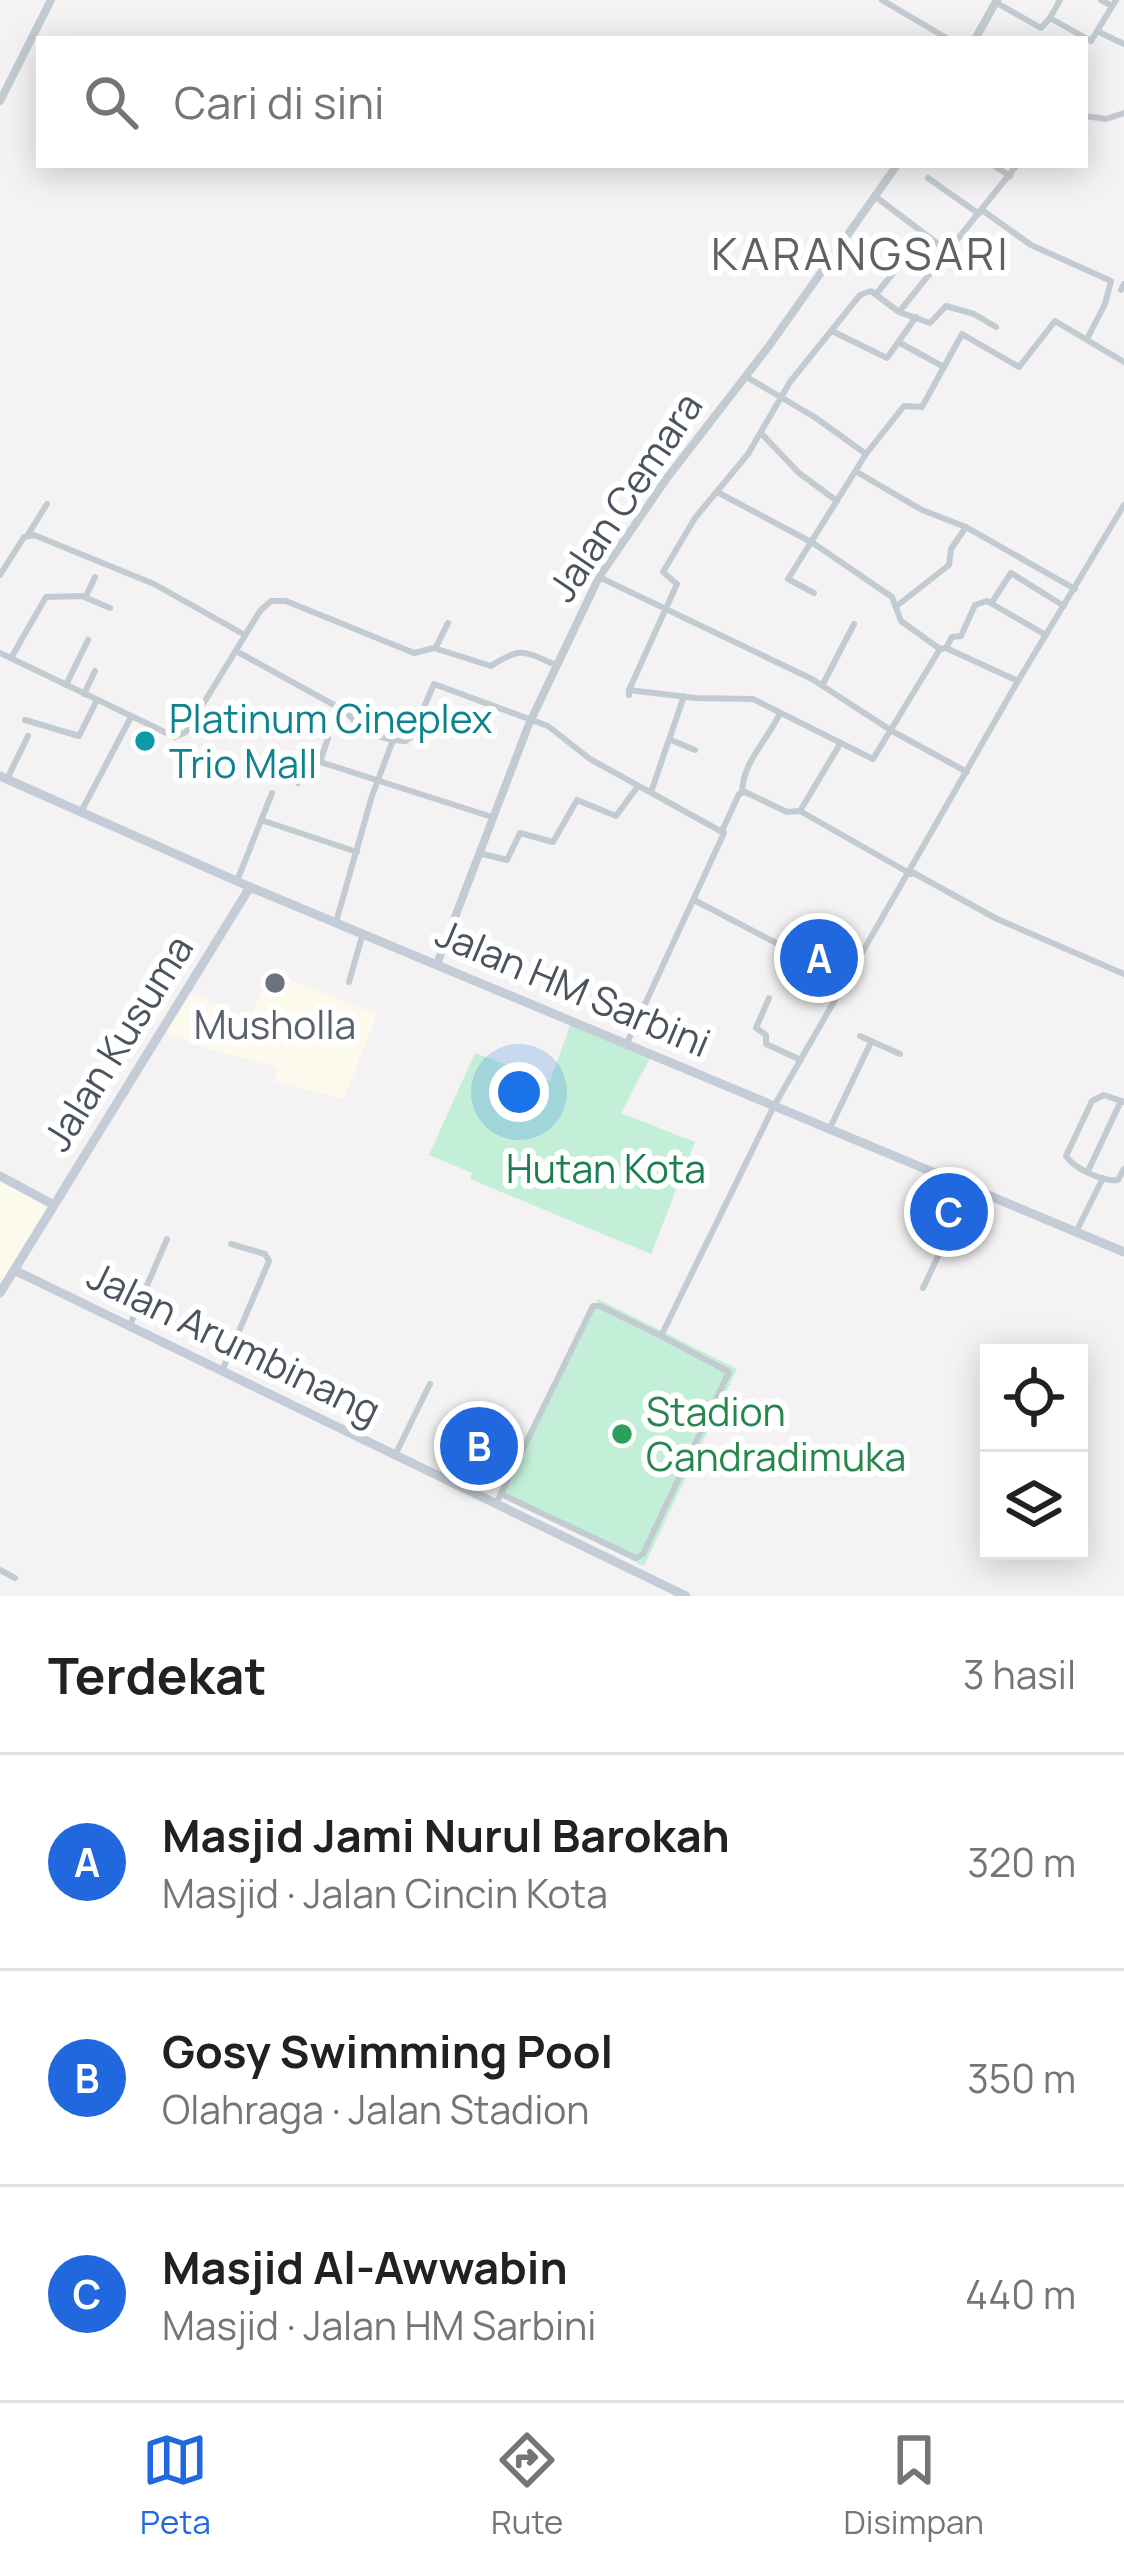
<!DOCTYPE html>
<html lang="id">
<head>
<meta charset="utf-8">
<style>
  body { margin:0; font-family:Manrope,sans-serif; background:#f2f2f2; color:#202124 }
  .controls { position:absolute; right:36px; bottom:36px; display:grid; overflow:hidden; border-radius:0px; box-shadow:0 6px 30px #0003 }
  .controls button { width:108px; height:108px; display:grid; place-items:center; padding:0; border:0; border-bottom:3px solid #e0e0e0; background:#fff; color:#202124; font:60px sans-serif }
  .you { position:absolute; left:519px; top:1092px; width:42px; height:42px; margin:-30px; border:9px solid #fff; border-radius:50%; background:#1a73e8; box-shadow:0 0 0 18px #1a73e833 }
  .badge { display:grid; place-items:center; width:78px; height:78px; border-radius:50%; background:#2167de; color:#fff; font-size:39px; font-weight:700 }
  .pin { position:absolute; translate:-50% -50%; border:6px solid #fff; box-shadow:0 3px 12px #0006 }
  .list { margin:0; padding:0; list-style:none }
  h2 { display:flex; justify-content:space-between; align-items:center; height:156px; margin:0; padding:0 48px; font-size:51px }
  h2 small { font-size:39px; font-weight:400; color:#757577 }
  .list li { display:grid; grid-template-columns:78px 1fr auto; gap:36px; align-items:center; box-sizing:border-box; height:216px; padding:0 48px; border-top:3px solid #e0e0e0 }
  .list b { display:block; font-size:45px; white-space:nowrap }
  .list p { margin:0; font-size:39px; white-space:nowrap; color:#757577 }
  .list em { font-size:39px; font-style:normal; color:#757577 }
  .icon { flex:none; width:66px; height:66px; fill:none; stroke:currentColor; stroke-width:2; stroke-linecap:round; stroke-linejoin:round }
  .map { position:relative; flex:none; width:1124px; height:1596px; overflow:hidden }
  .search { position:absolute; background:#fff; box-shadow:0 6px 30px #0003; left:36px; right:36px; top:36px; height:132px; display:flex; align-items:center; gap:30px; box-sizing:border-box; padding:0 42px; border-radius:0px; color:#757577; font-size:45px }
  .sheet { height:804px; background:#fff }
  nav { display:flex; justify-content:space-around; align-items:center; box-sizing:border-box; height:168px; border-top:3px solid #e0e0e0; background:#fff; font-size:33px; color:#757577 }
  nav a { display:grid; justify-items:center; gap:6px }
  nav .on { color:#2167de }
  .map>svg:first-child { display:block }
  .commercial { fill:#fcf9ed }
  .green { fill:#c3eed7 }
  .water { fill:#92d1e9 }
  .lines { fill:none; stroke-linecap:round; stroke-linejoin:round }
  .minor { stroke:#c3cbd2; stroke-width:6 }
  .tertiary { stroke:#c3cbd2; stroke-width:8 }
  .secondary { stroke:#c3ccd7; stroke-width:9 }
  .culture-dot { fill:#0f9aa8; stroke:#fff; stroke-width:4.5 }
  .worship-dot { fill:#6b7280; stroke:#fff; stroke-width:4.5 }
  .leisure-dot { fill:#2e9e5b; stroke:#fff; stroke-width:4.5 }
  .labels { text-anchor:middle; stroke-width:12; stroke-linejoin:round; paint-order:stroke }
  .street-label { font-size:39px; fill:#4a535e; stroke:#fff }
  .culture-label { font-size:39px; fill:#0d838f; stroke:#fff; text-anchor:start }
  .worship-label { font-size:39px; fill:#5b616d; stroke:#fff }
  .park-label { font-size:39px; fill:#1c7f54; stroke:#fff }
  .leisure-label { font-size:39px; fill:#27864d; stroke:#fff; text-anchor:start }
  .quarter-label { font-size:45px; letter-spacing:3px; fill:#5e6166; stroke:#fff }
</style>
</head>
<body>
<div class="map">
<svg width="1124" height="1596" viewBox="0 0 1124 1596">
  <rect width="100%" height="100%" fill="#f4f2f2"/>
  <g class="commercial">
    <polygon points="271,972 377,1014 344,1099 275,1081 277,1067 214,1051 158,1030 186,991 249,1019"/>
    <polygon points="0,1176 51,1203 4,1280 0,1278"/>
  </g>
  <g class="green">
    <polygon points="572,1020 650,1058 621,1113 695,1142 651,1254 470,1179 472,1173 429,1155 475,1053 550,1081"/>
    <polygon points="598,1299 737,1369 644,1566 497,1494"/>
  </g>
  <polygon class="water" points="481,1418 500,1427 477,1473 459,1464"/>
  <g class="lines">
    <g class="minor">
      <polyline points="882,0 948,39"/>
      <polyline points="1101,0 1112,6"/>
      <polyline points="995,2 1041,28 1050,18 1091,41 1097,31 1124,44"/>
      <polyline points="1050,18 1060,0"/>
      <polyline points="1097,31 1116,0"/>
      <polyline points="1085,116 1106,119 1124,113"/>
      <polyline points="993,165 1010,176"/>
      <polyline points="928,178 979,214"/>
      <polyline points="876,197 946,250"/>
      <polyline points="982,210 1031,245 1111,281 1105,304 1087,339"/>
      <polyline points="1121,290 1124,284"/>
      <polyline points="877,293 907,256"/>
      <polyline points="899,312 1017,165"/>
      <polyline points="834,332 887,358 916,317"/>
      <polyline points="900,343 944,367"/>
      <polyline points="745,376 816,418 866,454"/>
      <polyline points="761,433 799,473 837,501"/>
      <polyline points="857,472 922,510 966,527 1075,589"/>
      <polyline points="719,493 813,543 892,597 901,621 940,649 946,648 1018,681"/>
      <polyline points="27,536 47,504"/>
      <polyline points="0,575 24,537 34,535 154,584 245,635"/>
      <polyline points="599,577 812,679 892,731 967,772"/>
      <polyline points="814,593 788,579 866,454 904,406 922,407 962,334 1019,367 1055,321 1124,362"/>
      <polyline points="86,596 95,577"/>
      <polyline points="992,602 1011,573 1064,606"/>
      <polyline points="898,605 949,565 951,549 966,527"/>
      <polyline points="436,647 448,623"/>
      <polyline points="946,648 952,637 961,636 975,605 987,601 1046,635"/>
      <polyline points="236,651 345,711 366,733 393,740 372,796 336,922"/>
      <path d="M0,653L175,737L186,732L260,611L271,601H286L414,653L434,648L491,666C522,646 523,651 556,665"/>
      <polyline points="11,658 46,597 82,596 110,608"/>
      <polyline points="823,684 854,624"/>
      <polyline points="66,685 88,640"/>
      <polyline points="629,690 677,584 663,572 695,518 748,454 790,382 860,295 871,291 899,312 930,323 946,306 974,314 996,327"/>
      <polyline points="84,694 95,671"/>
      <polyline points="629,695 629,690 695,698 753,699 873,759 940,649"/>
      <polyline points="25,720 79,736 97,700"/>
      <polyline points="393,740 406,741 411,737 434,684 548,726 590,759 724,833 627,1043"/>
      <polyline points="671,740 695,750"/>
      <polyline points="320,762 328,738"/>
      <polyline points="7,779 28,736"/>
      <polyline points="298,783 307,764 317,761 492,817"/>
      <polyline points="651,792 684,696"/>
      <path d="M742,792C743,761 768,740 780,713"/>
      <polyline points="800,811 840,744"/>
      <polyline points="81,812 131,717"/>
      <polyline points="261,820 357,852"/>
      <polyline points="722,831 739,794 745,792 787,812 800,811 911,874"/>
      <polyline points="479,853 507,860 520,833 553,842 577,800 616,816 638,786"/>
      <polyline points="912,872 997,919 1124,974"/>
      <polyline points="237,881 272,793"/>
      <polyline points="694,900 780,945"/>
      <polyline points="349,982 363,933"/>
      <polyline points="769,998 756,1028 766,1035 766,1044 801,1060"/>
      <polyline points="860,1036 900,1054"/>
      <path d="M1124,1102L1104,1095L1092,1101L1066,1156C1075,1169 1103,1182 1118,1180L1124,1169"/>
      <polyline points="829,1130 871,1042"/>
      <polyline points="1088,1171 1121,1101"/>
      <polyline points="1076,1232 1103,1178"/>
      <polyline points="923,1288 970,1189"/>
      <polyline points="130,1325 167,1239"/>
      <polyline points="222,1371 269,1261 265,1254 231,1244"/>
      <polyline points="395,1455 430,1384"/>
      <polyline points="501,1494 636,1558 643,1554 729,1372 661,1336"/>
      <polyline points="496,1504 593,1306 600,1306 661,1336 774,1106 1018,681 1124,505"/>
      <polyline points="0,1570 15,1578"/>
    </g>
    <g class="tertiary">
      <polyline points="975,39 997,0"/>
      <polyline points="0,101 51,0"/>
      <polyline points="437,964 529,724 599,577 667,478 769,346 897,165"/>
    </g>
    <g class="secondary">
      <polyline points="0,776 250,887 1124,1252"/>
      <polyline points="0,1176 54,1205"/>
      <polyline points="14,1270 686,1596"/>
      <polyline points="0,1293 250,887"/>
    </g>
  </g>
  <circle class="culture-dot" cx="145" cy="741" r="12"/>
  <circle class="worship-dot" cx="275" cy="983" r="12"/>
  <circle class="leisure-dot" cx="622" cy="1434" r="12"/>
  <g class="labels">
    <g class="street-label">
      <text transform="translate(625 497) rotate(-56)" y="14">Jalan Cemara</text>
      <text transform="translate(573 988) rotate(23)" y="14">Jalan HM Sarbini</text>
      <text transform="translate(118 1043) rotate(-58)" y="14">Jalan Kusuma</text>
      <text transform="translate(234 1343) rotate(26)" y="14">Jalan Arumbinang</text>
    </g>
    <g class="culture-label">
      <text x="169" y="733">Platinum Cineplex<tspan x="169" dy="45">Trio Mall</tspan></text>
    </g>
    <g class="worship-label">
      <text x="275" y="1039">Musholla</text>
    </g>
    <g class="park-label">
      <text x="606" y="1183">Hutan Kota</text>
    </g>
    <g class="leisure-label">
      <text x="646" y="1426">Stadion<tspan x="646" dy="45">Candradimuka</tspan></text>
    </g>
    <g class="quarter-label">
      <text x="861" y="270">KARANGSARI</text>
    </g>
  </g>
</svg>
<div class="controls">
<button><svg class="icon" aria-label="locate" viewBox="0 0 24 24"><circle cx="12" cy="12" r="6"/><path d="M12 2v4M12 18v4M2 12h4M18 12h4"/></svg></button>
<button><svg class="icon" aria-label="layers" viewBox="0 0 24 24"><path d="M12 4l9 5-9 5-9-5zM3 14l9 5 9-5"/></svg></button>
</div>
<div class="you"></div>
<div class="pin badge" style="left:819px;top:958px">A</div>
<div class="pin badge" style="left:479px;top:1446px">B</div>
<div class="pin badge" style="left:949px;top:1212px">C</div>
<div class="search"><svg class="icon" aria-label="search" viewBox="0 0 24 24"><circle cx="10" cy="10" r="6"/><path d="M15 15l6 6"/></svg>Cari di sini</div>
</div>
<section class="sheet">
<h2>Terdekat<small>3 hasil</small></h2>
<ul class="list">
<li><span class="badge">A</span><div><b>Masjid Jami Nurul Barokah</b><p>Masjid · Jalan Cincin Kota</p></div><em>320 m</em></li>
<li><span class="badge">B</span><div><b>Gosy Swimming Pool</b><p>Olahraga · Jalan Stadion</p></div><em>350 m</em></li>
<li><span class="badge">C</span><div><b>Masjid Al-Awwabin</b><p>Masjid · Jalan HM Sarbini</p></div><em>440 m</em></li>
</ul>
</section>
<nav>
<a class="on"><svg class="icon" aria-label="map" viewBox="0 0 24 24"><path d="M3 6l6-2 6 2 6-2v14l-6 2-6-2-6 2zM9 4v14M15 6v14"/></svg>Peta</a>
<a><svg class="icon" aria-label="directions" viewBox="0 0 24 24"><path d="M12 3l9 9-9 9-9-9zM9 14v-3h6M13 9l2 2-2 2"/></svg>Rute</a>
<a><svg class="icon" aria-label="saved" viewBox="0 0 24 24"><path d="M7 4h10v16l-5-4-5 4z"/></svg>Disimpan</a>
</nav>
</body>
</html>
